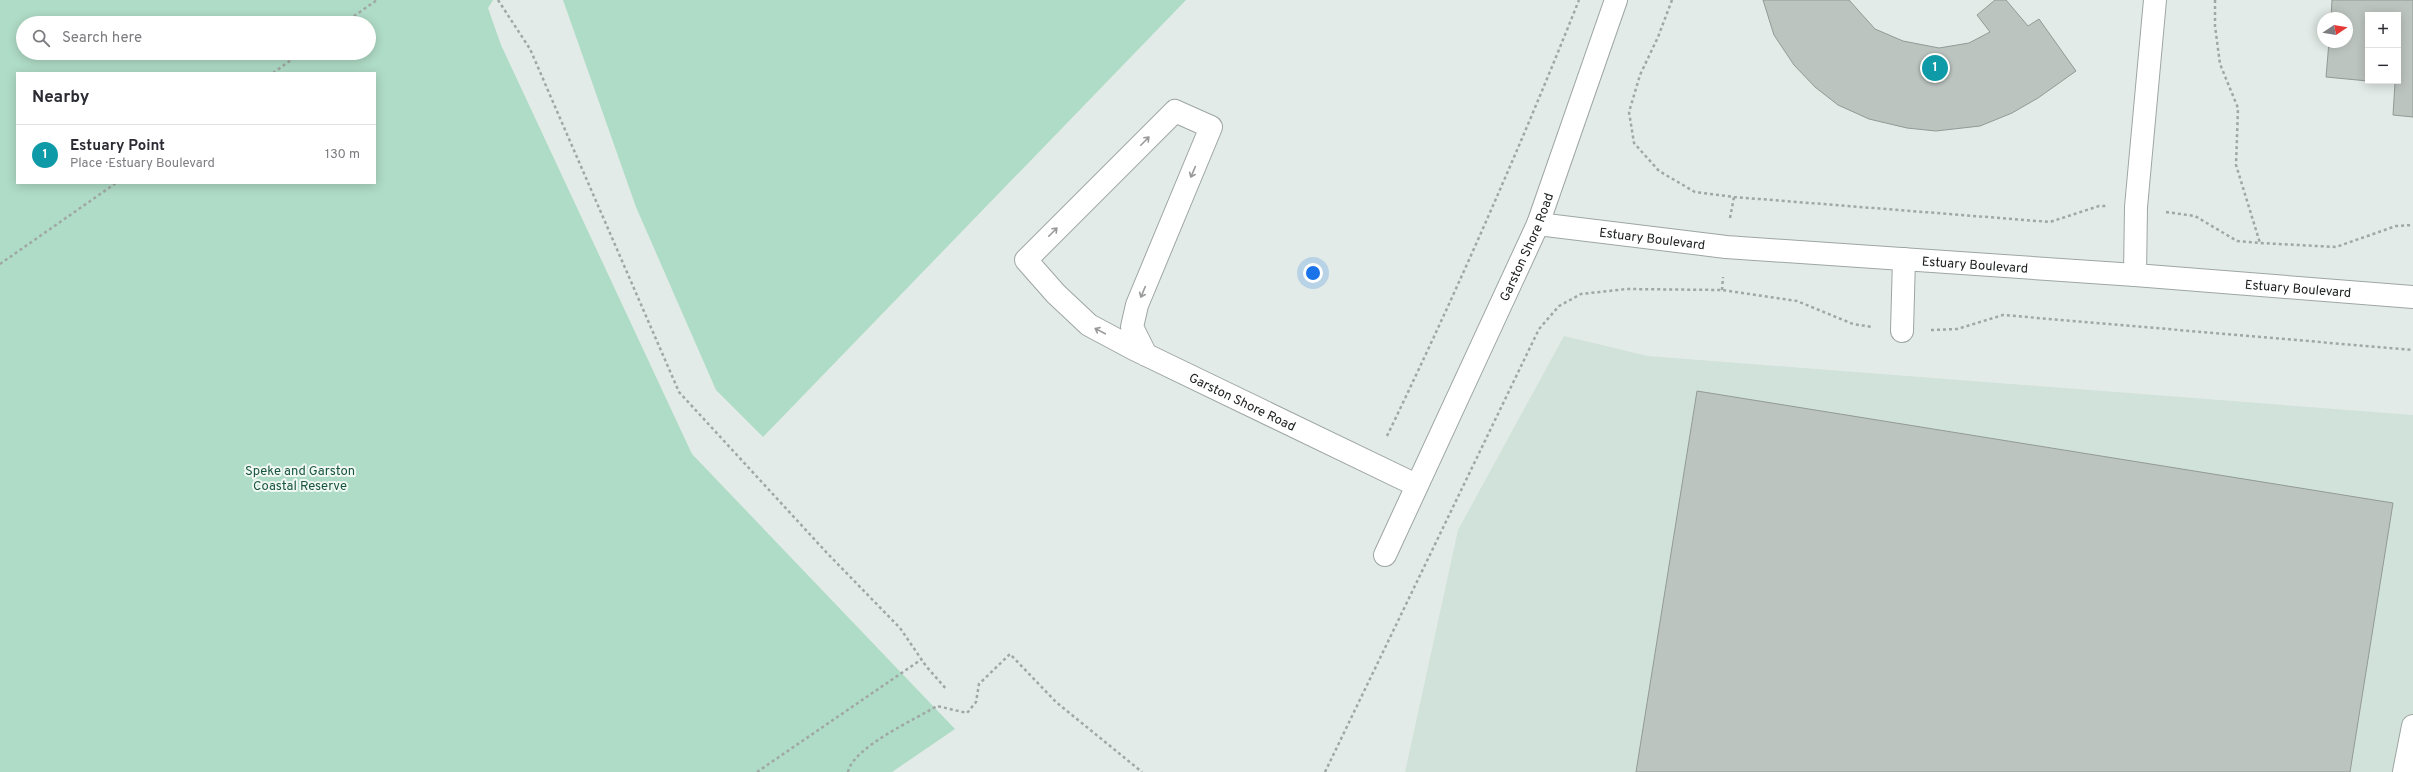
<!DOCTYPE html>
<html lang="en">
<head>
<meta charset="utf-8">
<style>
  body { margin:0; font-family:Overpass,sans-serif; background:#f2f2f3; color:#2b2b33 }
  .controls { position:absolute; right:12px; top:12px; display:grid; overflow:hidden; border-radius:0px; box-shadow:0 2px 10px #0003 }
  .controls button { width:36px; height:36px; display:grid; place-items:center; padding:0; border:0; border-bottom:1px solid #e1e1e2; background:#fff; color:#2b2b33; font:20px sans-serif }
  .compass { position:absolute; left:2317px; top:12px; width:36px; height:36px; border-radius:50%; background:#fff; box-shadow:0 2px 10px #0003; rotate:78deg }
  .you { position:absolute; left:1313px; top:273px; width:14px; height:14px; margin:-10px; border:3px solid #fff; border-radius:50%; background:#1a73e8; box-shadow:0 0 0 6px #1a73e833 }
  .badge { display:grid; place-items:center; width:26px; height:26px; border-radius:50%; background:#0f766e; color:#fff; font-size:13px; font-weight:700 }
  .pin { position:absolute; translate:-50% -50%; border:2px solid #fff; box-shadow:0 1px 4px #0006 }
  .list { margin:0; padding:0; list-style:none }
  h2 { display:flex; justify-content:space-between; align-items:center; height:52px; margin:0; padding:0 16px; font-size:17px }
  h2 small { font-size:13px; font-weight:400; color:#7c7c81 }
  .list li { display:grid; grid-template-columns:26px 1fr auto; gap:12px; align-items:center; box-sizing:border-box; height:60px; padding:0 16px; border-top:1px solid #e1e1e2 }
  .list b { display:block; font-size:15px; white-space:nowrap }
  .list p { margin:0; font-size:13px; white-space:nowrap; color:#7c7c81 }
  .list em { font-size:13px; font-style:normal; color:#7c7c81 }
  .icon { flex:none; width:22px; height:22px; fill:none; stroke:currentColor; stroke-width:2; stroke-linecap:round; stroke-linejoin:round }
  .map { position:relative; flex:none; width:2413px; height:772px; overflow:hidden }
  .search { position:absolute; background:#fff; box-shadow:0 2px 10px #0003; left:16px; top:16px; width:360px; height:44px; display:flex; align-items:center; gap:10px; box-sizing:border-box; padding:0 14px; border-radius:22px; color:#7c7c81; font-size:15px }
  .panel { position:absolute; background:#fff; box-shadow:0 2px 10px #0003; left:16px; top:72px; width:360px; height:112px; border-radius:0px }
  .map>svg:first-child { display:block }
  .built { fill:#d1e2da }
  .green { fill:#afdcc6; fill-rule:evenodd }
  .building { fill:#bcc4c0; stroke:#929a96 }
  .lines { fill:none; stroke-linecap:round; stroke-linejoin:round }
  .minor-casing { stroke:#9ea6a2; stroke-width:24 }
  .path { stroke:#a0a7a4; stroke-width:2.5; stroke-dasharray:3 3; stroke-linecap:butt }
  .minor { stroke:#fff; stroke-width:22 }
  .oneway { stroke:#989998 }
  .labels { text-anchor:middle; stroke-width:4; stroke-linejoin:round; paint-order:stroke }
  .street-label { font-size:13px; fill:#1a1d1b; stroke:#f0f8f4 }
  .park-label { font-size:13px; fill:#18553e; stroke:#f0f8f4 }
</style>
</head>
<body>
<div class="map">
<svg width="2413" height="772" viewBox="0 0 2413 772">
  <rect width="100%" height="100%" fill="#e2ebe7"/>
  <polygon class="built" points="1564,336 1648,356 2413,415 2413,772 1405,772 1458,530"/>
  <g class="green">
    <path d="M0,0H493L488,8L501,45L692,454L955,729L892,772H0ZM23,23H369V53H23ZM17,73H375V183H17Z"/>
    <polygon points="563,0 1186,0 763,437 716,390 636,207"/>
  </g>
  <g class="building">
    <polygon points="1763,0 1849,0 1875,29 1903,41 1939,48 1969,43 1990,32 1977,15 1995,0 2006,0 2028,26 2039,19 2076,71 2038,98 2012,113 1980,126 1936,131 1907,128 1869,119 1838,105 1815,87 1794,65 1774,35"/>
    <polygon points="2332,0 2413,0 2413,117 2393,115 2395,83 2374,81 2398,81 2398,15 2368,15 2368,81 2326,77 2329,42 2347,42 2347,18 2331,18"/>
    <polygon points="1697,391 2393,503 2350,772 1636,772"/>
  </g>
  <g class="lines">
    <defs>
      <g id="minor">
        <path id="s1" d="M1538,224L1726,247L2135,275L2413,297"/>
        <polyline points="2135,275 2136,207 2155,0"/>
        <polyline points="1902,331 1904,259"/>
        <path id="s2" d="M1146,355L1132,327L1137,305L1211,127L1175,111L1026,260L1056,294L1089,325L1134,349L1416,485"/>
        <path id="s3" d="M1385,555L1538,224L1616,0"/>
        <polyline points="2404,772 2413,726"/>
      </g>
    </defs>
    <use href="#minor" class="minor-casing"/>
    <g class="path">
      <polyline points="498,0 530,49 679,392 827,553 900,628 926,666 947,690"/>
      <polyline points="1672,0 1658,37 1640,75 1629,112 1634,143 1659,171 1695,192 1734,197 2050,222 2099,206 2107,206"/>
      <polyline points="2215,0 2215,26 2220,64 2238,108 2236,165 2260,243"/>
      <polyline points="344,23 377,0"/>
      <polyline points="273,73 301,53"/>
      <polyline points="2166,212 2195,216 2237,241 2260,243 2336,247 2396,226 2413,225"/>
      <polyline points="1730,218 1734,197"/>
      <polyline points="0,264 116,183"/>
      <polyline points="1722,290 1723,277"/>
      <polyline points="1931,330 1957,329 2003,315 2413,350"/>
      <path d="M1387,436C1456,293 1520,148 1579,0"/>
      <polyline points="757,772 922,659"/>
      <path d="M848,772C853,747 916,719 937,706L967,713L976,702L979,684L1010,654L1056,702L1142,772"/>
      <polyline points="1325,772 1539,329 1559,306 1581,294 1627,289 1722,290 1797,301 1853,324 1872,327"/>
    </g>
    <use href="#minor" class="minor"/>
  </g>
  <defs><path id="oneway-shaft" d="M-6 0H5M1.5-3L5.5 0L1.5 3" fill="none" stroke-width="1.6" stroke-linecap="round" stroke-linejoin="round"/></defs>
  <g class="oneway">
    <use href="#oneway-shaft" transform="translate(1145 141) rotate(-45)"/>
    <use href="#oneway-shaft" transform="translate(1193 172) rotate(113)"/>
    <use href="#oneway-shaft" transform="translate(1053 232) rotate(-45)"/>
    <use href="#oneway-shaft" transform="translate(1143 292) rotate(113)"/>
    <use href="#oneway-shaft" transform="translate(1100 331) rotate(-152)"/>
  </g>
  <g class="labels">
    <g class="street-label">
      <text dy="5" stroke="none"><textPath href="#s1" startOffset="115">Estuary Boulevard</textPath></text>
      <text dy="5" stroke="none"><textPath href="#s3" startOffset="339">Garston Shore Road</textPath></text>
      <text dy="5" stroke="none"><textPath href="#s1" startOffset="439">Estuary Boulevard</textPath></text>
      <text dy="5" stroke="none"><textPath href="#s1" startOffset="763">Estuary Boulevard</textPath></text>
      <text dy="5" stroke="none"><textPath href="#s2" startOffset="759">Garston Shore Road</textPath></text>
    </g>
    <g class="park-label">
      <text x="300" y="475">Speke and Garston<tspan x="300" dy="15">Coastal Reserve</tspan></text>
    </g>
  </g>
</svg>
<div class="controls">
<button>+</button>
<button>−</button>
</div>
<svg class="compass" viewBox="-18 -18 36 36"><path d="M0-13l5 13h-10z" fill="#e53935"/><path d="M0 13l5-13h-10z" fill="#7c7c81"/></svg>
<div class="you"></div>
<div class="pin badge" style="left:1935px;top:68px;background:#0f9aa8">1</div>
<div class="search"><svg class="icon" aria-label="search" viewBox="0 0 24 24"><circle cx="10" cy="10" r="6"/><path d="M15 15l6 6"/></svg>Search here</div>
<section class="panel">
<h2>Nearby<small></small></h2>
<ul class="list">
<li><span class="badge" style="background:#0f9aa8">1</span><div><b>Estuary Point</b><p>Place · Estuary Boulevard</p></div><em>130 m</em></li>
</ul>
</section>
</div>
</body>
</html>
